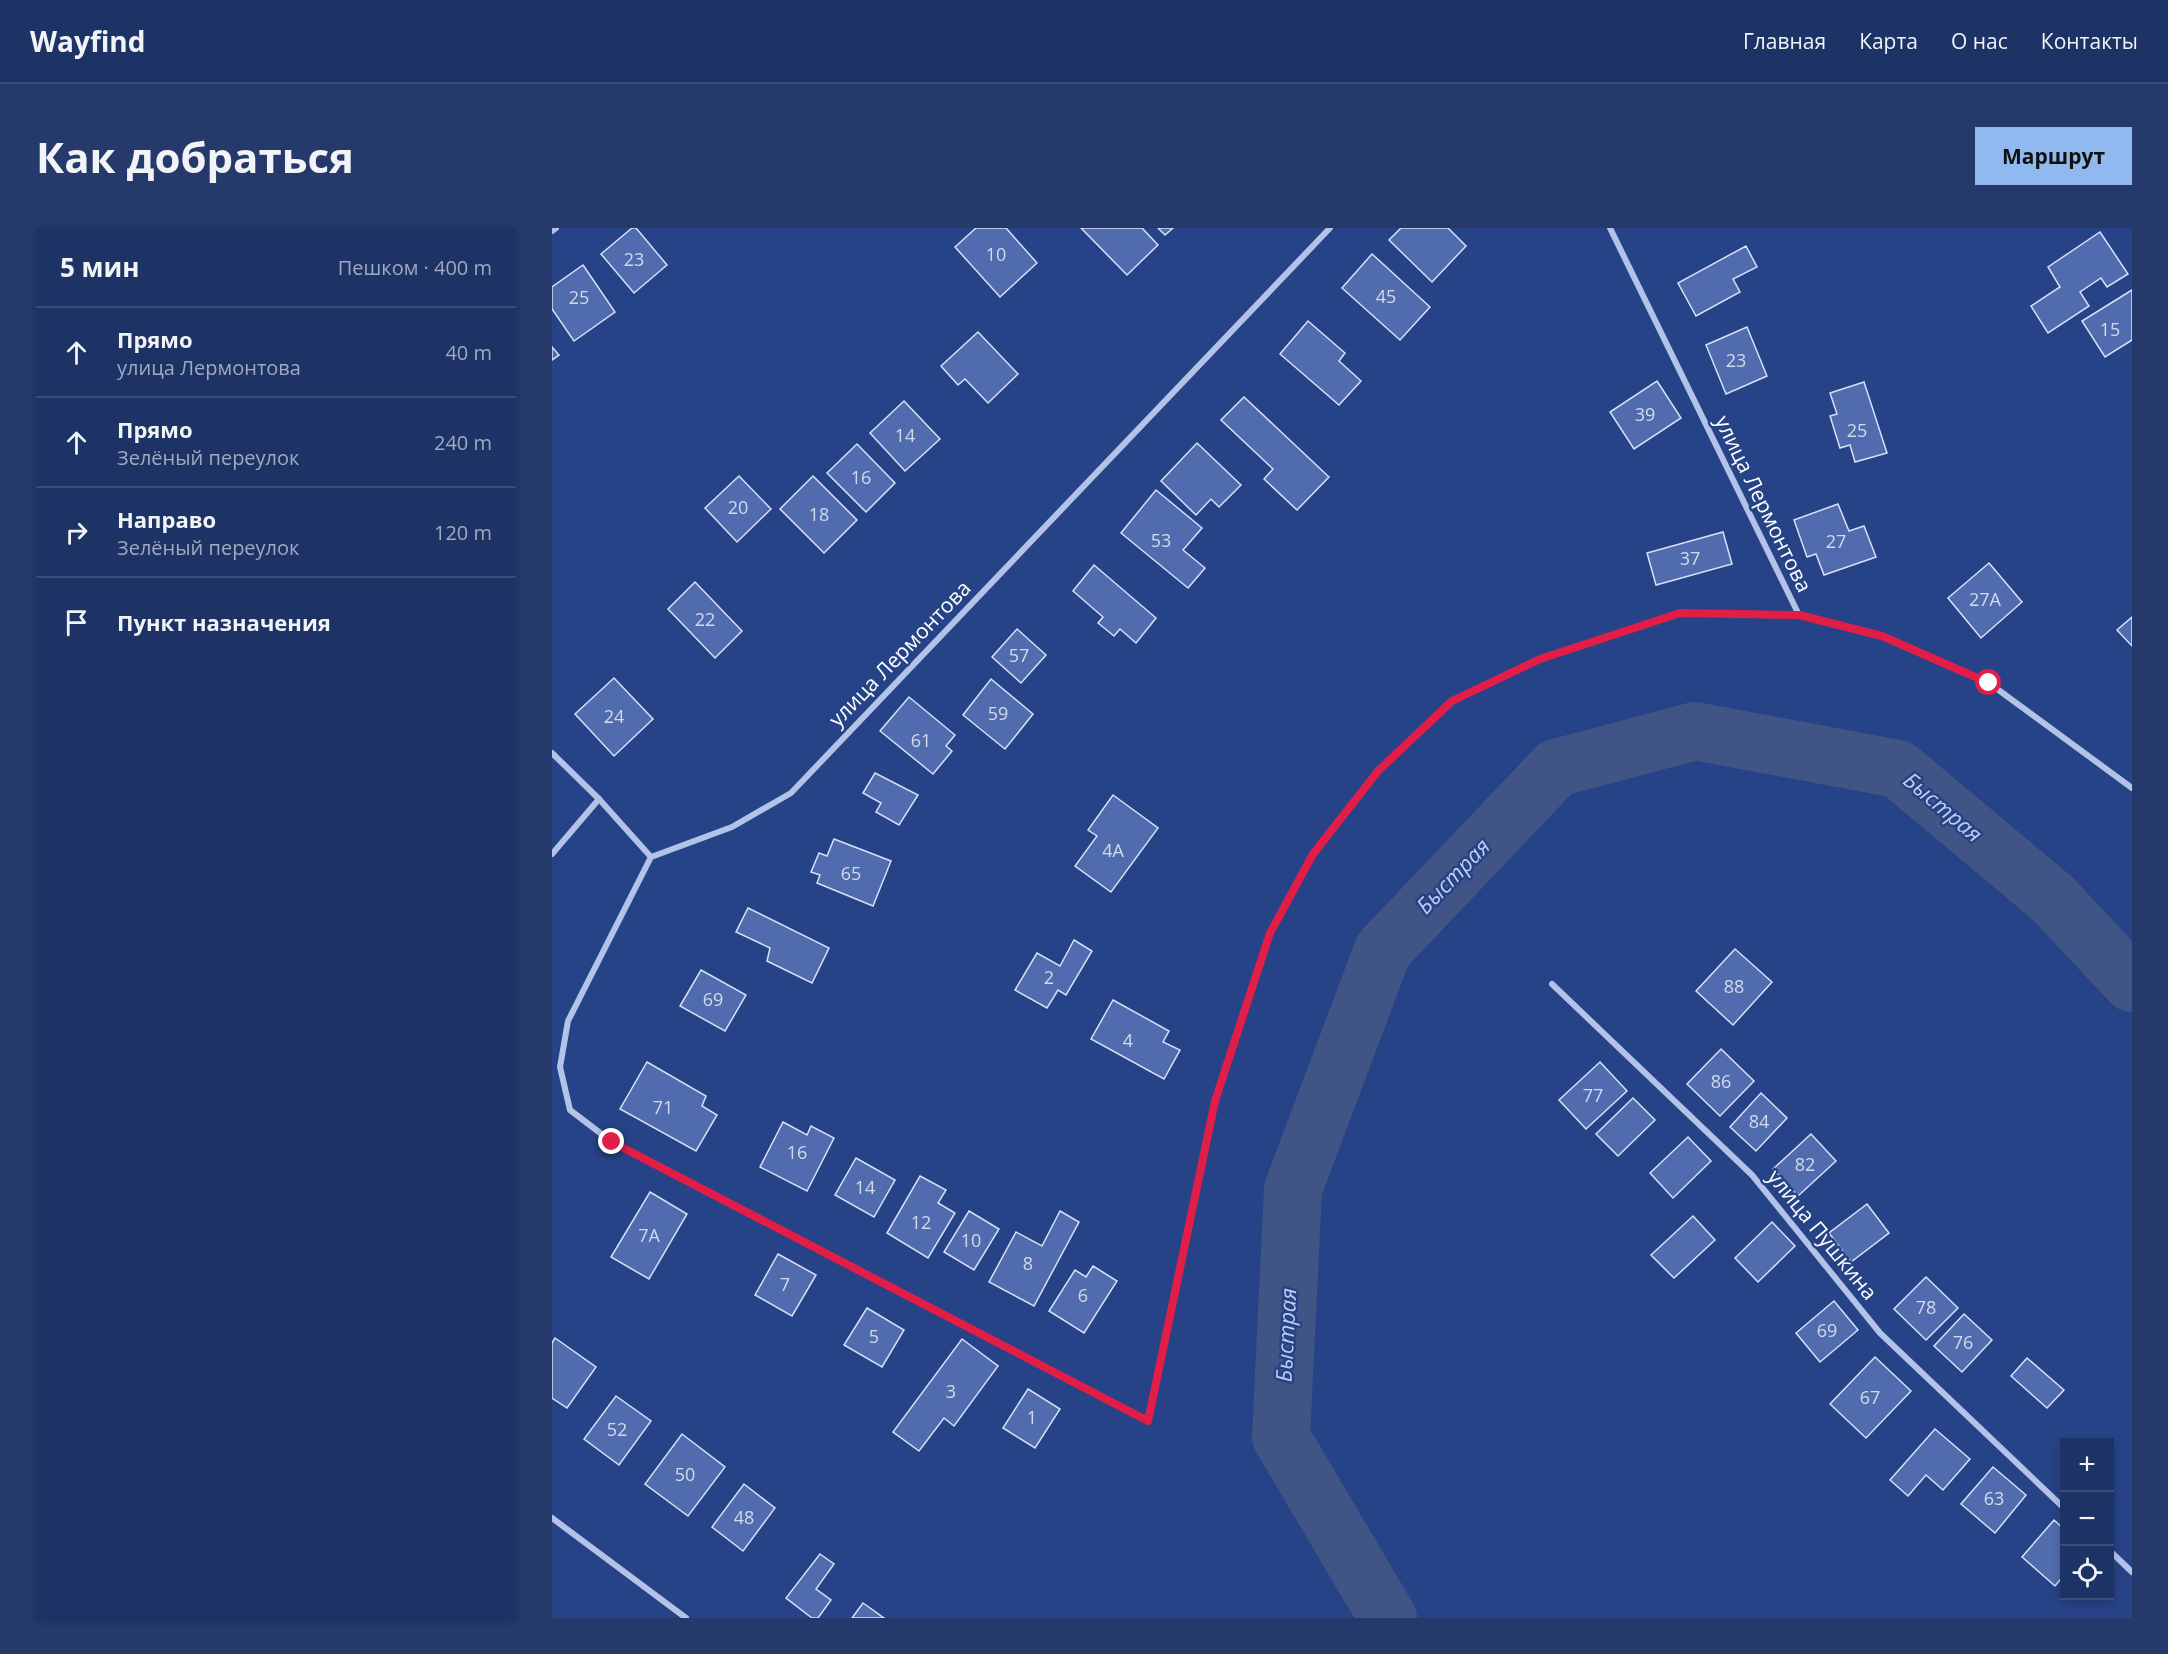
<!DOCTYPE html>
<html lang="ru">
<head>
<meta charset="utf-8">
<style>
  body { margin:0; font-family:"Open Sans",sans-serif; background:#253a6b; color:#f1f3f6 }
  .controls { position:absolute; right:18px; bottom:18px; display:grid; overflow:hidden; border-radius:0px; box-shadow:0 3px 9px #0003 }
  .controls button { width:54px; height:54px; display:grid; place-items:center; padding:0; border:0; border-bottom:2px solid #3b4d79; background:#1d3265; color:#f1f3f6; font:30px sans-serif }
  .stop { position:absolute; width:18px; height:18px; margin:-14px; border:4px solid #e11d48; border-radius:50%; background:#fff }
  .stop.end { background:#e11d48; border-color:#fff; box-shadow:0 2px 6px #0008 }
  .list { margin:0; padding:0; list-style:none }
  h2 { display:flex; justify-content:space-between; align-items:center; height:78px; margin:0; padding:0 24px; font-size:26px }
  h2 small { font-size:20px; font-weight:400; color:#a0aabf }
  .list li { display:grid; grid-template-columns:39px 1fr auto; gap:18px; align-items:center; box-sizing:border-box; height:90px; padding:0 24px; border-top:2px solid #3b4d79 }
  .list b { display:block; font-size:22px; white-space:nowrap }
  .list p { margin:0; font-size:20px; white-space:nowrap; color:#a0aabf }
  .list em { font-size:20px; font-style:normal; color:#a0aabf }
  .icon { flex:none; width:33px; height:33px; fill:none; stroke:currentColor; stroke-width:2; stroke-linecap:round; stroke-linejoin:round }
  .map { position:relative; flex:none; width:1580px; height:1390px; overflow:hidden; border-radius:0px }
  header { display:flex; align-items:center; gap:36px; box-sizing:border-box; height:84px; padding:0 30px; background:#1d3265; border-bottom:2px solid #3b4d79 }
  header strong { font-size:28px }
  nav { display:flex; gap:33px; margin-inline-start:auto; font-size:21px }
  .intro { display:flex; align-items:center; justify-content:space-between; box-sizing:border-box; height:144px; padding:0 36px }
  h1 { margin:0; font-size:42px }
  .button { padding:15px 27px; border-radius:0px; background:#90b9f0; color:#111; font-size:21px; font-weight:700 }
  main { display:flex; gap:36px; padding:0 36px }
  aside { flex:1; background:#1d3265; border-radius:0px; box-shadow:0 3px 9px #0003 }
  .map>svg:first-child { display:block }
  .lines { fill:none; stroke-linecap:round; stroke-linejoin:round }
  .river { stroke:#405485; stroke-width:58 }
  .building { fill:#506cae; stroke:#d7e0f7; stroke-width:1.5 }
  .street { stroke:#b3c3e8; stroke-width:6 }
  .route { stroke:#e11d48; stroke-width:8 }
  .labels { text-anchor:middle; stroke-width:5; stroke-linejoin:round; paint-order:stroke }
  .number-label { font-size:18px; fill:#d3daeb }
  .street-label { font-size:21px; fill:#fff; stroke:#274387 }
  .water-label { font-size:22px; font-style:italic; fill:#bfcef0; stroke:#274387 }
</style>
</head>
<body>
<header>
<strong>Wayfind</strong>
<nav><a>Главная</a><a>Карта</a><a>О нас</a><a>Контакты</a></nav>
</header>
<div class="intro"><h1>Как добраться</h1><a class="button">Маршрут</a></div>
<main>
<aside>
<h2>5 мин<small>Пешком · 400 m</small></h2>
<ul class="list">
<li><svg class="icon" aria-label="ahead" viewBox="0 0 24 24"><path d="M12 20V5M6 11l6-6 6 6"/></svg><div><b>Прямо</b><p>улица Лермонтова</p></div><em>40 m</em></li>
<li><svg class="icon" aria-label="ahead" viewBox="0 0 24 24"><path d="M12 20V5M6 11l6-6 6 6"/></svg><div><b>Прямо</b><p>Зелёный переулок</p></div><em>240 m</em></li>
<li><svg class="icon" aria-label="right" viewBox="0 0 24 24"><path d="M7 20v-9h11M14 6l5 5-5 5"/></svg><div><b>Направо</b><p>Зелёный переулок</p></div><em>120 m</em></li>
<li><svg class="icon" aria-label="arrive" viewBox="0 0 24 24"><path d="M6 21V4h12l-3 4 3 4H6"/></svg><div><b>Пункт назначения</b></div></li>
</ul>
</aside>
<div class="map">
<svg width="1580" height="1390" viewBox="0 0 1580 1390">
  <rect width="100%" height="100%" fill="#274387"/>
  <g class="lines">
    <polyline class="river" points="836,1390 729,1209 741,961 831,722 1004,540 1143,503 1346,541 1500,670 1580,755"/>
  </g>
  <g class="building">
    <polygon points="80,0 84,0 115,37 82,65 49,26"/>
    <polygon points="424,0 454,0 485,35 448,69 403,19"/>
    <polygon points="529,0 590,0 606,17 575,47"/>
    <polygon points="606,0 621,0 613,7"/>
    <polygon points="849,0 896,0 914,18 880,54 837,12"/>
    <polygon points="1548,4 1576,46 1555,59 1549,50 1528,64 1537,78 1496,105 1479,78 1508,59 1496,39"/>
    <polygon points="1194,18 1205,39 1181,51 1188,64 1144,88 1126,55"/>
    <polygon points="820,26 878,79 848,112 790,60"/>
    <polygon points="31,37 63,84 22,113 0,81 0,59"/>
    <polygon points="1580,62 1580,112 1553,129 1530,93"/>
    <polygon points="756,93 793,125 787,133 809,153 787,177 728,126"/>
    <polygon points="1195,99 1215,148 1174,166 1154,117"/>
    <polygon points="426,104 466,146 436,175 413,151 406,157 389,138"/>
    <polygon points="0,119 7,127 0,132"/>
    <polygon points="1105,153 1129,190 1082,221 1058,184"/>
    <polygon points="1312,154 1335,225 1303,234 1298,217 1288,220 1278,188 1285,186 1278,165"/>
    <polygon points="692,169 777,249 745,282 712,251 721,241 669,192"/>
    <polygon points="352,173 388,211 353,243 318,205"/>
    <polygon points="645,215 689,257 667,279 659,271 644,287 609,253"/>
    <polygon points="305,216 343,255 314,284 275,245"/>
    <polygon points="187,248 219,281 185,314 153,280"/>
    <polygon points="261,248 305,292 272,325 228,281"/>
    <polygon points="604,262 650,300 631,322 653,340 636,360 569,305"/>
    <polygon points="1286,276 1297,303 1312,298 1324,329 1272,347 1264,326 1255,329 1242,292"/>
    <polygon points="1171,304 1180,336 1104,357 1095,325"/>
    <polygon points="1437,335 1470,374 1429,410 1396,370"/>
    <polygon points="542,337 604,390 584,415 568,401 562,408 546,395 551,389 521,363"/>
    <polygon points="143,354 190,403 163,430 116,381"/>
    <polygon points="1580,389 1580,418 1565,402"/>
    <polygon points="465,401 494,427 469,455 440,429"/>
    <polygon points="62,450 101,491 62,528 23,486"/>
    <polygon points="439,451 481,486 453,521 411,487"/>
    <polygon points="357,469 403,507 394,518 400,523 381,546 328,503"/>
    <polygon points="323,545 366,567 347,597 324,584 329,575 311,565"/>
    <polygon points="561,567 606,600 559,664 523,638 545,608 536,602"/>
    <polygon points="282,611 339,633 321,678 265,655 268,647 259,644 267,625 275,628"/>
    <polygon points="196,680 277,720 260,755 215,733 218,720 184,704"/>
    <polygon points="522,712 540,723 514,767 506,762 495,780 463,762 485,725 508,738"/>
    <polygon points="1183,721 1220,754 1181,797 1144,763"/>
    <polygon points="149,742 194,767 173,803 128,778"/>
    <polygon points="561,772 617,803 611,814 628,822 612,851 539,811"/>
    <polygon points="1169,821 1202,853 1168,888 1135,856"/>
    <polygon points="95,834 154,868 150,878 165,887 144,923 68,881"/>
    <polygon points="1048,834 1075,863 1034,901 1007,872"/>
    <polygon points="1209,865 1235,890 1204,923 1178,899"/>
    <polygon points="1081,870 1103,892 1066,928 1044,906"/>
    <polygon points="231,894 255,907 259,898 282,910 255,963 208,939"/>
    <polygon points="1259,906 1284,933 1246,968 1221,941"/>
    <polygon points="1136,909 1159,933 1121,970 1098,945"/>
    <polygon points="304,930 343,952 322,989 283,967"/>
    <polygon points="368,948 394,962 386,975 403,985 376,1030 335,1005"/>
    <polygon points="98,964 135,986 97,1051 59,1029"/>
    <polygon points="1315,976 1337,1005 1299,1034 1277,1005"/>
    <polygon points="417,983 447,1001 422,1042 392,1024"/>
    <polygon points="508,983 527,994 482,1078 437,1054 464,1004 490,1018"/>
    <polygon points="1141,988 1163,1012 1122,1050 1099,1027"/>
    <polygon points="1220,994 1243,1018 1206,1054 1183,1030"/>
    <polygon points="226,1026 264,1047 240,1088 203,1067"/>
    <polygon points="541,1038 565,1053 532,1105 497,1083 523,1042 534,1049"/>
    <polygon points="1374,1049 1406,1080 1374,1112 1342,1081"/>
    <polygon points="1282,1073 1306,1102 1268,1134 1244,1105"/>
    <polygon points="315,1080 352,1102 330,1139 292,1117"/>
    <polygon points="1412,1086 1440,1112 1410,1144 1382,1118"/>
    <polygon points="3,1110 44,1139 15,1180 0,1170 0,1115"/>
    <polygon points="410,1111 446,1138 402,1198 392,1190 367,1223 341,1204"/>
    <polygon points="1323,1129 1359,1163 1314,1210 1278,1176"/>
    <polygon points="1475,1130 1512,1162 1495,1180 1459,1148"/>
    <polygon points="476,1161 508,1181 483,1220 451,1200"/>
    <polygon points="64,1168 99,1193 67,1237 32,1211"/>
    <polygon points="1383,1201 1418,1231 1391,1262 1374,1247 1356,1268 1338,1252"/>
    <polygon points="130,1206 173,1239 136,1288 93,1256"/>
    <polygon points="1441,1239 1474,1267 1443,1305 1409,1276"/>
    <polygon points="192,1256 223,1280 191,1323 160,1299"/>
    <polygon points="1502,1292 1512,1301 1512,1347 1503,1358 1470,1329"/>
    <polygon points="268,1326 282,1336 264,1361 279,1372 266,1390 260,1390 234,1370"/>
    <polygon points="311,1375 332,1390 300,1390"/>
  </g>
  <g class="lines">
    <g class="street">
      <polyline points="778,0 239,565 180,599 99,629 16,793 8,839 18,882 60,914 596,1193 663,873 718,705 761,626 826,543 900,473 988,431 1128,385 1247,387"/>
      <polyline points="1058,0 1247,387 1330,408 1437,455 1580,560"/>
      <polyline points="0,3 4,0"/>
      <polyline points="0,525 47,571 99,629"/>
      <polyline points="0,626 47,571"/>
      <polyline points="1000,756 1200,947 1328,1105 1512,1280"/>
      <polyline points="0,1290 134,1390"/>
      <polyline points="1558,1323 1580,1344"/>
    </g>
  </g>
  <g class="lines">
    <polyline class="route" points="60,914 596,1193 663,873 718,705 761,626 826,543 900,473 988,431 1128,385 1247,387 1330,408 1437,455"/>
  </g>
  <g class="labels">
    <g class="number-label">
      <text x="444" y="33">10</text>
      <text x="82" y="38">23</text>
      <text x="834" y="75">45</text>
      <text x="27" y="76">25</text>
      <text x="1558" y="108">15</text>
      <text x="1184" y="139">23</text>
      <text x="1093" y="193">39</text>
      <text x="1305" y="209">25</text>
      <text x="353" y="214">14</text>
      <text x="309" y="256">16</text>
      <text x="186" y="286">20</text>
      <text x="267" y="293">18</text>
      <text x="609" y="319">53</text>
      <text x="1284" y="320">27</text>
      <text x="1138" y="337">37</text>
      <text x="1433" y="378">27А</text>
      <text x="153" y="398">22</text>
      <text x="467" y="434">57</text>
      <text x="446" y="492">59</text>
      <text x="62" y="495">24</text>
      <text x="369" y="519">61</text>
      <text x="561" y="629">4А</text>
      <text x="299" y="652">65</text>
      <text x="497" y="756">2</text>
      <text x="1182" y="765">88</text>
      <text x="161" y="778">69</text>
      <text x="576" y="819">4</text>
      <text x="1169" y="860">86</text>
      <text x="1041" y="874">77</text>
      <text x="111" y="886">71</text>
      <text x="1207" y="900">84</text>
      <text x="245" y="931">16</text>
      <text x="1253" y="943">82</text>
      <text x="313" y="966">14</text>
      <text x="369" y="1001">12</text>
      <text x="97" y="1014">7А</text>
      <text x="419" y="1019">10</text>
      <text x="476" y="1042">8</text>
      <text x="233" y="1063">7</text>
      <text x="531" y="1074">6</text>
      <text x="1374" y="1086">78</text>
      <text x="1275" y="1109">69</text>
      <text x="322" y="1115">5</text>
      <text x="1411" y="1121">76</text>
      <text x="399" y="1170">3</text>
      <text x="1318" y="1176">67</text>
      <text x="480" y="1196">1</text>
      <text x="65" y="1208">52</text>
      <text x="133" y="1253">50</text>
      <text x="1442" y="1277">63</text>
      <text x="192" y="1296">48</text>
    </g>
    <g class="street-label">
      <text transform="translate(1211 276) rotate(64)" y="7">улица Лермонтова</text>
      <text transform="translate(348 426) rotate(-46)" y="7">улица Лермонтова</text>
      <text transform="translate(1270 1007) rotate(51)" y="7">улица Пушкина</text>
    </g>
    <g class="water-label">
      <text transform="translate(1391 579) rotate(40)" y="8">Быстрая</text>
      <text transform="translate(901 648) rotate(-46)" y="8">Быстрая</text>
      <text transform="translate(734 1107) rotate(-87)" y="8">Быстрая</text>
    </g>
  </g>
</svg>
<div class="controls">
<button>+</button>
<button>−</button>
<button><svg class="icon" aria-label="locate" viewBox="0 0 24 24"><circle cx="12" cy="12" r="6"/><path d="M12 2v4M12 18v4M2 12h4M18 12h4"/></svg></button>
</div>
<div class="stop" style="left:1437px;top:455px"></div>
<div class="stop end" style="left:60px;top:914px"></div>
</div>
</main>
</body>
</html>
